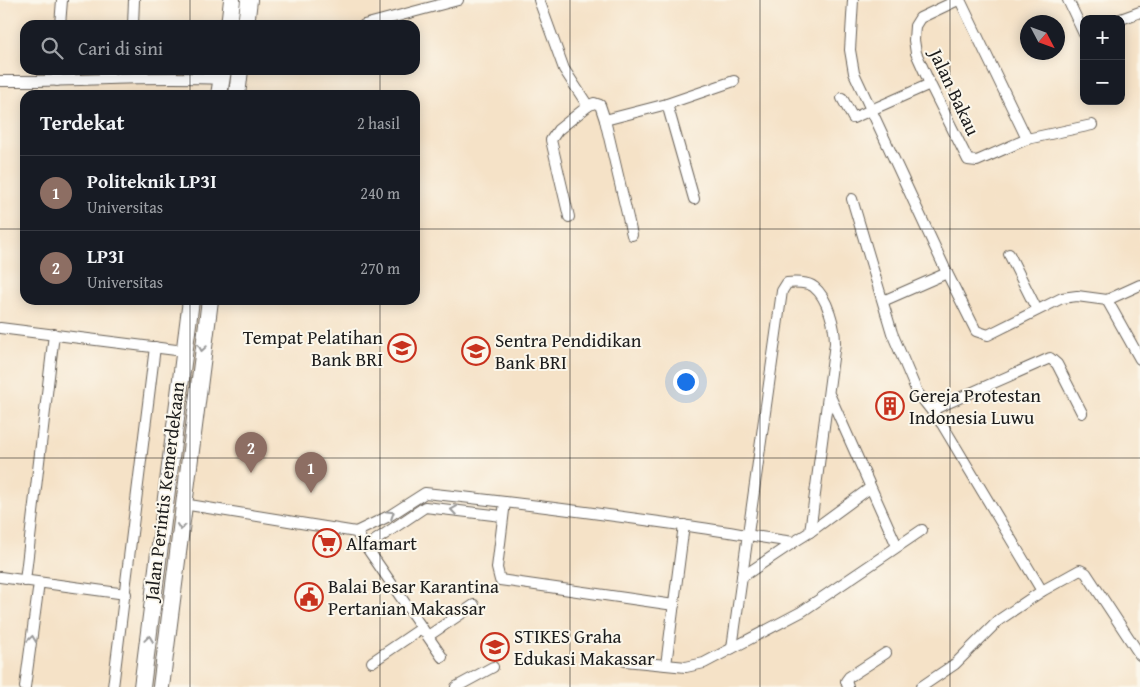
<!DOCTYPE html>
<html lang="id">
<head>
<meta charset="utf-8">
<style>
  body { margin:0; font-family:"Gentium Book Plus",serif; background:#20242c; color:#f1f3f6 }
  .controls { position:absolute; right:15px; top:15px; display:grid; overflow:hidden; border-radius:10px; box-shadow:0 2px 12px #0003 }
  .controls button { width:45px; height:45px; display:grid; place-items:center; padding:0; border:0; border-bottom:1px solid #363941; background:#171b24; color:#f1f3f6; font:25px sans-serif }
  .compass { position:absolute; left:1020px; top:15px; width:45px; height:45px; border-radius:50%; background:#171b24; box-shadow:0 2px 12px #0003; rotate:131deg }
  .you { position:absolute; left:685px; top:381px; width:18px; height:18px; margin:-12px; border:4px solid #fff; border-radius:50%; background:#1a73e8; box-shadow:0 0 0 8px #1a73e833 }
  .badge { display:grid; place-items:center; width:32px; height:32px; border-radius:50%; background:#8c9099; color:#fff; font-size:16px; font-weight:700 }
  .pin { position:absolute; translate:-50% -41px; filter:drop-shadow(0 1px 2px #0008) }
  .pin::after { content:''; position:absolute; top:26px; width:18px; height:15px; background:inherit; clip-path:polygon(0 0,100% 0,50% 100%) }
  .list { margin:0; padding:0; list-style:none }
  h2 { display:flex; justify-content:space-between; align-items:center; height:65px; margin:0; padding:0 20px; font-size:21px }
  h2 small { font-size:16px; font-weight:400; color:#9ea1a6 }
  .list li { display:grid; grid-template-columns:32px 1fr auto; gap:15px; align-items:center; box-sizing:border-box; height:75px; padding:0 20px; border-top:1px solid #363941 }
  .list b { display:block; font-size:19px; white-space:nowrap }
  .list p { margin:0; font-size:16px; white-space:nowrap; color:#9ea1a6 }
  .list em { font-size:16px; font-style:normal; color:#9ea1a6 }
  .icon { flex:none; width:28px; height:28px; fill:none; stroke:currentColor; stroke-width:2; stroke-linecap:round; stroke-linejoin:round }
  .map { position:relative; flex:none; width:1140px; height:687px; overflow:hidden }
  .search { position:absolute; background:#171b24; box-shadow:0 2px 12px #0003; left:20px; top:20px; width:400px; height:55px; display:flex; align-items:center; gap:12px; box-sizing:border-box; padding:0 18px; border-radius:15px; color:#9ea1a6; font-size:19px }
  .panel { position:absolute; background:#171b24; box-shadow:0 2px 12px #0003; left:20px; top:90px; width:400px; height:215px; border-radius:15px }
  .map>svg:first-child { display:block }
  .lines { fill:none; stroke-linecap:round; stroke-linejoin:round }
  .minor-casing { stroke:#686158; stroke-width:12 }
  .trunk-casing { stroke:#686158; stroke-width:18 }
  .minor { stroke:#fff; stroke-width:10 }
  .trunk { stroke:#fff; stroke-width:16 }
  .oneway { stroke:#999 }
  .grid { fill:none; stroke:#1c1c1c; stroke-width:1; stroke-opacity:0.55 }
  .labels { text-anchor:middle; stroke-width:4; stroke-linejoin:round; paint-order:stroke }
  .street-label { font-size:19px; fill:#1c1c1c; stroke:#fbf7ec }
  .poi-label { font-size:19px; fill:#1c1c1c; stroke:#fbf7ec; text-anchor:start }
</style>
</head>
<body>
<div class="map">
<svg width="1140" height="687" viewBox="0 0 1140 687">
  <rect width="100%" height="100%" fill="#fbf7ec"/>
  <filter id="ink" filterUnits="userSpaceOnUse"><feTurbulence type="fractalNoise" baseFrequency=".02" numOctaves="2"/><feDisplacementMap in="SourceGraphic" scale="10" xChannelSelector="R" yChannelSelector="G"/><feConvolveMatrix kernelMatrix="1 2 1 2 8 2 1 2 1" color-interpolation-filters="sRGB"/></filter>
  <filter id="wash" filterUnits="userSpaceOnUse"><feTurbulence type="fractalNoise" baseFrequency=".0096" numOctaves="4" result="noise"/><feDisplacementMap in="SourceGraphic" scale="20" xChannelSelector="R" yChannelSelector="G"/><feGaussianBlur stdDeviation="1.12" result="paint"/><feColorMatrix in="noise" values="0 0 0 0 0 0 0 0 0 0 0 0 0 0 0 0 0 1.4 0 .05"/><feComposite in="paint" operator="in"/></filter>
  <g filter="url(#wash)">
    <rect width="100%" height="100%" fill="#f5e2c7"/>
  </g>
  <g filter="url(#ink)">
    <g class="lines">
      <defs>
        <g id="minor">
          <polyline points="539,0 564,69 588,106 594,103 600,105 605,120 667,104 694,199"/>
          <polyline points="853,0 850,50 854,73 947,273 976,331 988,335 1062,298 1077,296 1107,300 1140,285"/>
          <polyline points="958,0 920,18 915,26 914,40 916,53 930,84 968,160 977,161 1027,139 1092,125"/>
          <polyline points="960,0 1027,139"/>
          <polyline points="1068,0 1084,34"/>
          <polyline points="1121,19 1140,12"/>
          <polyline points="60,25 62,0"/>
          <polyline points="133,25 134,0"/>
          <polyline points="364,25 458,0"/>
          <path d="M0,81C74,82 147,75 221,79"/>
          <polyline points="57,81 57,70"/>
          <polyline points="842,98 853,118 930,84"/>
          <polyline points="667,104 734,81"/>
          <polyline points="605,120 632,235"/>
          <polyline points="852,199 892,333 917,392 942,424 1042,591"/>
          <polyline points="569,217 551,140 558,130 588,106"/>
          <polyline points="1009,254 1037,310"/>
          <polyline points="1107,300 1140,359"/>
          <polyline points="883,301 947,273"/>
          <polyline points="0,328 184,351"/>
          <polyline points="830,396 897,546"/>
          <polyline points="932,410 1050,358 1057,364 1082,413"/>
          <polyline points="505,502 497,568 500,580 674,605"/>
          <polyline points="183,504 356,532 442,657"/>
          <path d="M356,532L389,516L425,493C511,502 596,513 681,525C719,530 757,537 794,542L810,532L835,343C835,327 828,298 814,287C808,282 794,282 787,283L782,291L732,648"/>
          <polyline points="810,532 870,488"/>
          <polyline points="367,546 425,507 502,516"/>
          <polyline points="0,577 126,594"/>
          <polyline points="742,577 794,542"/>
          <polyline points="25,581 54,334"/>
          <polyline points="428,636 474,605"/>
          <polyline points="625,661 686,667 704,663 801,612 922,530"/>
          <polyline points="372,662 422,628"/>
          <polyline points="666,665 684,525"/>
          <polyline points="25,687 39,583"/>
          <polyline points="113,687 155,347"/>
          <polyline points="456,687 493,667"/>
          <polyline points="848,687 846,681 849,677 886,653"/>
          <polyline points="921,687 955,664 999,620 1042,591 1080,570 1086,573 1140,655"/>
        </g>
        <g id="trunk">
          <polyline points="229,25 232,0"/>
          <polyline points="246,25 249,0"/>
          <polyline points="219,95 223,70"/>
          <polyline points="237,95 240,70"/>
          <polyline points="142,687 191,300"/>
          <polyline points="161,687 210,300"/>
        </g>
      </defs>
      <use href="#minor" class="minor-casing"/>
      <use href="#trunk" class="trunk-casing"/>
      <use href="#minor" class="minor"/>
      <use href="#trunk" class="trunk"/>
    </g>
    <defs><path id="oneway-chevron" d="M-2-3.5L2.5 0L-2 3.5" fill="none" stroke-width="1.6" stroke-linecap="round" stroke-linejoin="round" transform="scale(1.25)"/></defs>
    <g class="oneway">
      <use href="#oneway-chevron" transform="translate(202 348) rotate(99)"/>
      <use href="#oneway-chevron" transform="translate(454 510) rotate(-172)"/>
      <use href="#oneway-chevron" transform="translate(391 514) rotate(-32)"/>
      <use href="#oneway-chevron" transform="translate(181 527) rotate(96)"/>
      <use href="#oneway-chevron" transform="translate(32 639) rotate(-82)"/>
      <use href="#oneway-chevron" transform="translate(149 639) rotate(-82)"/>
    </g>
  </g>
  <path class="grid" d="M190,0V25M380,0V25M570,0V687M760,0V687M950,0V687M190,70V95M380,70V95M0,229H25M415,229H1140M190,300V687M380,300V687M0,458H1140"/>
  <defs>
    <symbol id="university-ring" viewBox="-11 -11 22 22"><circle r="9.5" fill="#fbf7ec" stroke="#c8321e" stroke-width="1.5"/><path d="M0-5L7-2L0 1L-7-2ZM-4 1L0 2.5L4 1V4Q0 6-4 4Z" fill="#c8321e"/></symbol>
    <symbol id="building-ring" viewBox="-11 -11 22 22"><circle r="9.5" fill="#fbf7ec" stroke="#c8321e" stroke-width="1.5"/><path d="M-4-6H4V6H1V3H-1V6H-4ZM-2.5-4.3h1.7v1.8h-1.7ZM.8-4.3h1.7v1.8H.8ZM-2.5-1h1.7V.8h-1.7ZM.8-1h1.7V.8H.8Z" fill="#c8321e"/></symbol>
    <symbol id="supermarket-ring" viewBox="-11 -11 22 22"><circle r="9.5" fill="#fbf7ec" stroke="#c8321e" stroke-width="1.5"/><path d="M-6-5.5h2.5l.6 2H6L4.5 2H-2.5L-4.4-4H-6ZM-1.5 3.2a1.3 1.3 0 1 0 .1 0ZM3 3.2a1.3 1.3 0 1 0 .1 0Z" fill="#c8321e"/></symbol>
    <symbol id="civic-ring" viewBox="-11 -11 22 22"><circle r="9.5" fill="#fbf7ec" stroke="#c8321e" stroke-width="1.5"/><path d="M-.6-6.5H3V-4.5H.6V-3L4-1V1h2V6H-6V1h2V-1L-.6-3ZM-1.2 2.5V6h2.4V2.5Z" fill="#c8321e"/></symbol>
  </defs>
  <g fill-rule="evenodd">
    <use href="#university-ring" x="386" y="332" width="32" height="32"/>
    <use href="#university-ring" x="460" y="335" width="32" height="32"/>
    <use href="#building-ring" x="874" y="390" width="32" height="32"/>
    <use href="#supermarket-ring" x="311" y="527" width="32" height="32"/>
    <use href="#civic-ring" x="293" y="581" width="32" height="32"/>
    <use href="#university-ring" x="479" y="631" width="32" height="32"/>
  </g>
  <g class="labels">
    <g class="street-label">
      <text transform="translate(955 92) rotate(65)" y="7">Jalan Bakau</text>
      <text transform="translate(164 491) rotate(-83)" y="7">Jalan Perintis Kemerdekaan</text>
    </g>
    <g class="poi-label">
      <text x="383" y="344" text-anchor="end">Tempat Pelatihan<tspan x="383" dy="22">Bank BRI</tspan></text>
      <text x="495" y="347">Sentra Pendidikan<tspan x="495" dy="22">Bank BRI</tspan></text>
      <text x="909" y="402">Gereja Protestan<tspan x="909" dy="22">Indonesia Luwu</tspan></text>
      <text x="346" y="550">Alfamart</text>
      <text x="328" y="593">Balai Besar Karantina<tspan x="328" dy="22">Pertanian Makassar</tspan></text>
      <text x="514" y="643">STIKES Graha<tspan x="514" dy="22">Edukasi Makassar</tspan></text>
    </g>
  </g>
</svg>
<div class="controls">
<button>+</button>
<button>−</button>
</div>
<svg class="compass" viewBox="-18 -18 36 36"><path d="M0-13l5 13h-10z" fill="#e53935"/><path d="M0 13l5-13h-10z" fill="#9ea1a6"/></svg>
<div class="you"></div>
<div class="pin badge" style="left:311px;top:493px;background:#8d6e63">1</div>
<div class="pin badge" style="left:251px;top:473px;background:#8d6e63">2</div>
<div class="search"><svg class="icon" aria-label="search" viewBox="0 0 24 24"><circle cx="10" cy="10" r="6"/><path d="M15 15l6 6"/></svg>Cari di sini</div>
<section class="panel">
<h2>Terdekat<small>2 hasil</small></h2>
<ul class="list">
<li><span class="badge" style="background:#8d6e63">1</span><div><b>Politeknik LP3I</b><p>Universitas</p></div><em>240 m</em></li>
<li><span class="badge" style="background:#8d6e63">2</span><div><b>LP3I</b><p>Universitas</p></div><em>270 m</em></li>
</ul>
</section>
</div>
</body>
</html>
